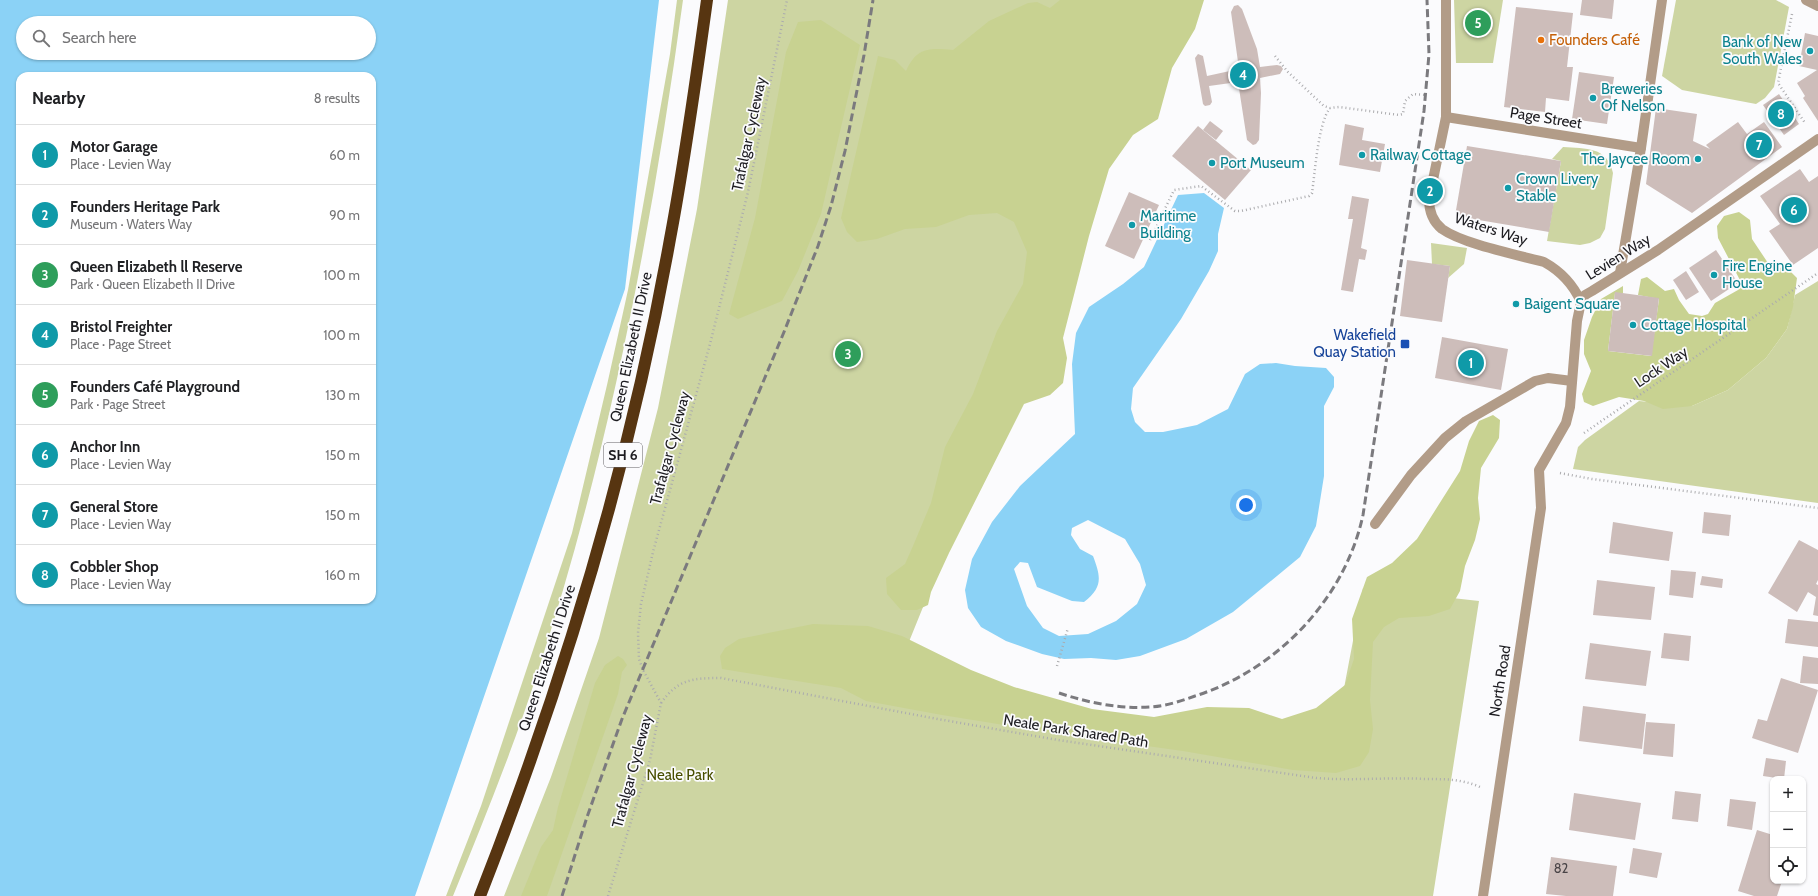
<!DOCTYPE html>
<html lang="en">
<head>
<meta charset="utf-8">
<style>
  body { margin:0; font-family:Cabin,sans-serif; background:#f6f6f6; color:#202124 }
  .controls { position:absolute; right:12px; bottom:12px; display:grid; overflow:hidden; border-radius:8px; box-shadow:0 1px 3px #0004 }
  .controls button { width:36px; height:36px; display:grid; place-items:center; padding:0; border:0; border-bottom:1px solid #e0e0e0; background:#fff; color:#202124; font:20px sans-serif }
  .you { position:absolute; left:1246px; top:505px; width:14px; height:14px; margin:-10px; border:3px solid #fff; border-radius:50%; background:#1a73e8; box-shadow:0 0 0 6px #1a73e833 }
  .badge { display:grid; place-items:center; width:26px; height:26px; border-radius:50%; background:#7c3aed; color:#fff; font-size:13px; font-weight:700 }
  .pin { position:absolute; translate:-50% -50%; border:2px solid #fff; box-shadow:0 1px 4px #0006 }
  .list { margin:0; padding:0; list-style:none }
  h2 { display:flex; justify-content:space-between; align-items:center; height:52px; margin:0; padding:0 16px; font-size:17px }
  h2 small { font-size:13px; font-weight:400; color:#757577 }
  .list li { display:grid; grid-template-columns:26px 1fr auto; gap:12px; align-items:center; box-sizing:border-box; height:60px; padding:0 16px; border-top:1px solid #e0e0e0 }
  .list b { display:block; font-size:15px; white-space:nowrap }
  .list p { margin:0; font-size:13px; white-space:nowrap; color:#757577 }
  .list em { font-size:13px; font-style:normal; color:#757577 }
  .icon { flex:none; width:22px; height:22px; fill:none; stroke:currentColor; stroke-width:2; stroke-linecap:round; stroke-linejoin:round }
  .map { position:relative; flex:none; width:1818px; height:896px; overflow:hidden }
  .search { position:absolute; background:#fff; box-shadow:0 1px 3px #0004; left:16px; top:16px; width:360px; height:44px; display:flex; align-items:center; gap:10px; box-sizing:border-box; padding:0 14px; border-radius:22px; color:#757577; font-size:15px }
  .panel { position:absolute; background:#fff; box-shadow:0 1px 3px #0004; left:16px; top:72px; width:360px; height:532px; border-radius:12px }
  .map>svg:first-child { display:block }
  .green { fill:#cdd5a2 }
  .forest { fill:#c8d291 }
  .water { fill:#8bd2f6; fill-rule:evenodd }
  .building { fill:#cdbdba }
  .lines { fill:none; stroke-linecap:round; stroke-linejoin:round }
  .path { stroke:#ababae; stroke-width:2.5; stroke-dasharray:1 3; stroke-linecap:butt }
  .minor { stroke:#b29c88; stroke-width:10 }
  .highway { stroke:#573511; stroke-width:12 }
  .rail { stroke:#7b7a7e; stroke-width:3; stroke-dasharray:8 4; stroke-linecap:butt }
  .food-dot { fill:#e8710a; stroke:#fbfbfd; stroke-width:1.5 }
  .culture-dot { fill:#0f9aa8; stroke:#fbfbfd; stroke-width:1.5 }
  .transit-dot { fill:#1a4fb4; stroke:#fbfbfd; stroke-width:1.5 }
  .labels { text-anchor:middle; stroke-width:3.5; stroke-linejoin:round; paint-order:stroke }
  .number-label { font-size:13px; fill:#494447 }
  .shield { fill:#fbfbfd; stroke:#605f63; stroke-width:1 }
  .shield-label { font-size:14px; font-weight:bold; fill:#1d1c21 }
  .food-label { font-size:15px; fill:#c56008; stroke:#fbfbfd; text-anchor:start }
  .culture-label { font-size:15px; fill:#0d838f; stroke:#fbfbfd; text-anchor:start }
  .street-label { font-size:15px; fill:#1d1c21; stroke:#fbfbfd }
  .transit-label { font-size:15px; fill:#164399; stroke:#fbfbfd; text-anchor:end }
  .park-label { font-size:15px; fill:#484e00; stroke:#fbfbfd }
</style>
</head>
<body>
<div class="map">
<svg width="1818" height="896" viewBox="0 0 1818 896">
  <rect width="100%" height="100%" fill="#fbfbfd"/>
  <g class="green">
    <path d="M677,0H683C652,228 609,454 537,674C513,749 483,822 453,896H446L481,806L572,533L607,385L628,290L670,54Z"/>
    <polygon points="728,0 1177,0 1101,168 889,691 1330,762 1363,588 1479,601 1433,896 504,896 551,777 599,638 658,408 697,209"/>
    <polygon points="1454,0 1503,0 1493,63 1456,63"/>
    <polygon points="1676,0 1776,0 1789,7 1774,87 1765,98 1756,104 1682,90 1662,76"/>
    <path d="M1563,147C1586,149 1607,146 1613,173L1605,229L1600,238L1590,243L1580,245L1547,241L1561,161L1552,159Z"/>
    <polygon points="1431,243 1467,248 1464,264 1448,278 1450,266 1432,264"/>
    <polygon points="1818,281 1818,503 1573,469 1578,447 1585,440 1639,401 1692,406 1728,390 1766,358 1787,329 1795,295"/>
  </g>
  <g class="forest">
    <path d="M1060,0H1204L1195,29L1172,68L1158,119L1133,135L1109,169L1089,236L1063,338L1067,358L1063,383L1050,395L1024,404L949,553L931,592L928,605L917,610H901L887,594L886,578L905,564L913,546L931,503L945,447L973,394L997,331L1023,284L1027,252L1014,222L997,213L969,215L936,227L905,229L877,239L857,242L847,232L841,218L878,56L895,60L906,71C917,47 929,48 953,50L989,21L1028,3L1037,2L1050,8Z"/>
    <polygon points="821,20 860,45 821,214 798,271 782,301 738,319 729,314 755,218 786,52 798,22"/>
    <polygon points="1739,212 1750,220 1752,239 1770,266 1788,269 1797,278 1793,307 1787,329 1766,358 1728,390 1692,406 1663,409 1644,401 1619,397 1593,406 1584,402 1582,394 1591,371 1584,354 1584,340 1592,317 1601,299 1623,286 1623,293 1615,293 1608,351 1651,356 1659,299 1638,295 1641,279 1647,277 1665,291 1674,289 1679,300 1689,314 1702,316 1708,314 1715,303 1738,290 1742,284 1718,238 1717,226 1724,216"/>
    <polygon points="1493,415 1500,420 1499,438 1481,468 1478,498 1480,519 1475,540 1465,566 1460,591 1450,609 1429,616 1399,618 1384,627 1373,642 1370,700 1373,729 1369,752 1360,766 1336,773 1293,770 1183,751 1054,733 942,715 866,701 841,688 722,669 720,656 725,648 739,639 813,624 868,626 902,636 971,670 1014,687 1092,709 1154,717 1207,707 1249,708 1282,719 1316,708 1345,685 1354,659 1352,619 1367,577 1392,563 1417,539 1460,471 1469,441 1479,421"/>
    <polygon points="618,656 623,659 627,665 622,672 618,694 547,896 521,896 541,847 553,830 558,807 595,683 605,665"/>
  </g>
  <g class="water">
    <path d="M0,0H659L625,289L415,896H0ZM23,23H369V53H23ZM20,76H372V600H20Z"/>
    <path d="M1204,193L1224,208L1218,234V251L1209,271L1181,319L1133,388L1131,409L1135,422L1145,432H1163L1197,425L1228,409L1245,374L1260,364L1276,363L1295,366L1326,368L1334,377V387L1324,406V476L1316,526L1300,557L1233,612L1186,639L1140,656L1116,660L1091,658L1064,659L1042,654L1006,641L981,627L968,608L965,590L972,559L992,522L1020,486L1075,434L1072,364L1076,333L1089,307L1123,284L1144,267L1178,195ZM1088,520L1125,539L1140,564L1146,585L1137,604L1116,621L1088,634L1059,636L1043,628L1027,606L1014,569L1020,562L1028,563L1037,587L1072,601L1084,602C1103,587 1101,577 1093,556L1080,549L1071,535L1072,528Z"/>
  </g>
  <g class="building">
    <polygon points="1582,0 1614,0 1612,19 1580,15"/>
    <polygon points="1238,5 1242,9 1257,49 1260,67 1277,65 1281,66 1283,69 1280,74 1260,78 1261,93 1259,140 1256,144 1253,145 1247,140 1238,82 1209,86 1212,102 1210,105 1205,106 1203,104 1195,58 1198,54 1203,56 1207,76 1239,69 1231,12 1234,6"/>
    <polygon points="1516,7 1573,13 1567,67 1573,67 1569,101 1546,98 1545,112 1504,107"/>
    <polygon points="1805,33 1818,36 1818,121 1803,98 1805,96 1797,83 1817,70 1799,66"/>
    <polygon points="1579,72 1614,77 1607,124 1572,119"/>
    <polygon points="1779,94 1799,124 1784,135 1763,105"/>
    <polygon points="1656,108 1697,114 1693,141 1710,149 1706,145 1738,122 1747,134 1764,122 1782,147 1692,213 1646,184"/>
    <polygon points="1210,121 1223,131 1216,140 1203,130"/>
    <polygon points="1345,124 1364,128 1362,140 1385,144 1380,172 1339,165"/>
    <polygon points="1198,126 1251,170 1225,200 1172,156"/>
    <polygon points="1467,146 1561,161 1549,232 1455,216"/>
    <polygon points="1800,169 1809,182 1818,176 1818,248 1793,265 1769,231 1780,224 1760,196"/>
    <polygon points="1129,192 1159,205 1134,259 1105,246"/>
    <polygon points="1352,196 1369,199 1361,248 1367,250 1365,260 1359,259 1353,292 1341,290 1353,219 1348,219"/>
    <polygon points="1716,250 1738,283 1711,301 1689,268"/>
    <polygon points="1407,260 1450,266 1442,322 1400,316"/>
    <polygon points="1686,271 1699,292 1686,300 1673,280"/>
    <polygon points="1615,292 1659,298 1652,356 1608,351"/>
    <polygon points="1442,337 1508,349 1501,390 1435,378"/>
    <polygon points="1704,512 1731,515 1729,536 1702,533"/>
    <polygon points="1613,522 1673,532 1669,561 1609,553"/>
    <polygon points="1799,540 1818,550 1818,580 1816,584 1818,585 1818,616 1813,615 1816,597 1808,592 1797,612 1768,593"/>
    <polygon points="1671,570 1696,572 1693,598 1669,595"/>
    <polygon points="1702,576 1723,579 1722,588 1700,585"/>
    <polygon points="1597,580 1655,587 1651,620 1593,615"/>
    <polygon points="1788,619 1818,622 1818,647 1785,643"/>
    <polygon points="1664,633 1691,636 1689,661 1661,658"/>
    <polygon points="1590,643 1651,651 1646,686 1585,679"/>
    <polygon points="1803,656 1818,658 1818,684 1800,683"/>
    <polygon points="1781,678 1818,690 1798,753 1752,738 1758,719 1767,721"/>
    <polygon points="1583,706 1646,714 1642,749 1579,741"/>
    <polygon points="1646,722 1675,724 1673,757 1643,754"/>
    <polygon points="1766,758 1786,761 1784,779 1763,776"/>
    <polygon points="1675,791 1701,794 1698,822 1672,819"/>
    <polygon points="1574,793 1641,803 1635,840 1569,830"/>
    <polygon points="1730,799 1756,802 1752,830 1727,826"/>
    <polygon points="1757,830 1773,835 1773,881 1782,881 1777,896 1754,896 1738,891"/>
    <polygon points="1633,848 1662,853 1657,878 1629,873"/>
    <polygon points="1551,857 1617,866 1613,896 1566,896 1546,894"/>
  </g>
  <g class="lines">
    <g class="path">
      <polyline points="1792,14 1778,83 1805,123"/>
      <polyline points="1275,56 1288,72 1324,106 1330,108 1339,107 1399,115 1403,114 1405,101 1413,94 1426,95"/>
      <path d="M1150,240L1174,190L1201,186L1235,211H1241L1309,196L1312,193C1315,173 1318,123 1330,108"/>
      <polyline points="1584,433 1818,273"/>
      <polyline points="1560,473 1592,479 1818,508"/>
      <polyline points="1057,666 1068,628"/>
      <path d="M661,703C678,679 693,678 721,678L932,718L1058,740L1316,778C1353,781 1389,777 1426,779C1444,779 1462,779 1480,787"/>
      <polyline points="608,896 650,760 661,703 643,670 639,659 638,633 641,604 653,552 710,344 748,192 787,0"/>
    </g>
    <g class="minor">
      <path d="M1446,0V117L1429,199C1429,211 1432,221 1442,229C1463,244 1518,255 1544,262C1562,272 1573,284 1581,302"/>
      <polyline points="1806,0 1818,6"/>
      <polyline points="1446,117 1641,148"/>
      <polyline points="1620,273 1641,148 1662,0"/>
      <polyline points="1375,524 1411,475 1445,438 1466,421 1535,381 1548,378 1572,381"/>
      <polyline points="1483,896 1541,508 1539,470 1566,423 1570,407 1577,321 1581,302 1585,295 1592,291 1658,250 1818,139"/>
    </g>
    <path class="highway" d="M480,896C563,684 630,464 670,239C685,160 696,80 707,0"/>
    <g class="rail">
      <path d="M1059,693C1089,703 1119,709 1151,707C1166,706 1181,701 1195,696C1277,670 1345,599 1363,515L1424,111L1429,54L1427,0"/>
      <polyline points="562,896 587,817 622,719 784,332 818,246 831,206 845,151 864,55 873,0"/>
    </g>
  </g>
  <circle class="food-dot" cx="1541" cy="40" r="4"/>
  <g class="culture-dot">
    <circle cx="1810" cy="51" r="4"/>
    <circle cx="1593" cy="98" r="4"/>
    <circle cx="1362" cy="155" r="4"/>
    <circle cx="1698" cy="159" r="4"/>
    <circle cx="1212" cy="163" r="4"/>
    <circle cx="1508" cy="188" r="4"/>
    <circle cx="1132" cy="225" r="4"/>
    <circle cx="1714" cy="275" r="4"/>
    <circle cx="1516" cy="304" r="4"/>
    <circle cx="1633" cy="325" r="4"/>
  </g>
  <rect class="transit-dot" x="1400" y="339" width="10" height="10" rx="2"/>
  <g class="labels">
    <g class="number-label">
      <text x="1561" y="873">82</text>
    </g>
    <rect class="shield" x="604" y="443" width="38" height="24" rx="3"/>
    <g class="shield-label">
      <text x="623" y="460">SH 6</text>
    </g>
    <g class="food-label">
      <text x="1549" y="45">Founders Café</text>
    </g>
    <g class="culture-label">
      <text x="1802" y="47" text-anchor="end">Bank of New<tspan x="1802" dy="17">South Wales</tspan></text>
      <text x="1601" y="94">Breweries<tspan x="1601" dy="17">Of Nelson</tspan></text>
      <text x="1370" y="160">Railway Cottage</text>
      <text x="1690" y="164" text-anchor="end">The Jaycee Room</text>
      <text x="1220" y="168">Port Museum</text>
      <text x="1516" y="184">Crown Livery<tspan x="1516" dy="17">Stable</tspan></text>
      <text x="1140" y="221">Maritime<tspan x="1140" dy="17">Building</tspan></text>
      <text x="1722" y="271">Fire Engine<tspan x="1722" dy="17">House</tspan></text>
      <text x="1524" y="309">Baigent Square</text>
      <text x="1641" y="330">Cottage Hospital</text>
    </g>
    <g class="street-label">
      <text transform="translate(1546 118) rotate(9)" y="5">Page Street</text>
      <text transform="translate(749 134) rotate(-78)" y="5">Trafalgar Cycleway</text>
      <text transform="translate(1491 229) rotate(18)" y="5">Waters Way</text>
      <text transform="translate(1618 257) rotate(-32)" y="5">Levien Way</text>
      <text transform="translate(631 347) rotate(-78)" y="5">Queen Elizabeth II Drive</text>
      <text transform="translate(1661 367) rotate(-34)" y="5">Lock Way</text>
      <text transform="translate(670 448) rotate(-75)" y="5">Trafalgar Cycleway</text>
      <text transform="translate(547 658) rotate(-72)" y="5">Queen Elizabeth II Drive</text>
      <text transform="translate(1500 681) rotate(-81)" y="5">North Road</text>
      <text transform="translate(1076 731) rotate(9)" y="5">Neale Park Shared Path</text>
      <text transform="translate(632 771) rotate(-75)" y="5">Trafalgar Cycleway</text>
    </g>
    <g class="transit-label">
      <text x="1396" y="340">Wakefield<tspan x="1396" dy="17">Quay Station</tspan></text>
    </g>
    <g class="park-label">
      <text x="680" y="780">Neale Park</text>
    </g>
  </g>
</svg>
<div class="controls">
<button>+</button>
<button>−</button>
<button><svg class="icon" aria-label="locate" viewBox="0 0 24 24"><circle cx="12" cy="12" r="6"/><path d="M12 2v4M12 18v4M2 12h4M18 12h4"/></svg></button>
</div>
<div class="you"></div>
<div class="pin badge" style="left:1471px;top:363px;background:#0f9aa8">1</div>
<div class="pin badge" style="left:1430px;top:191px;background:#0f9aa8">2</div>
<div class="pin badge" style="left:848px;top:354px;background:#2e9e5b">3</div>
<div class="pin badge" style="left:1243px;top:75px;background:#0f9aa8">4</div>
<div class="pin badge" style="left:1478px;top:23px;background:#2e9e5b">5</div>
<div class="pin badge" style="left:1794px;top:210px;background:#0f9aa8">6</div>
<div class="pin badge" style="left:1759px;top:145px;background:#0f9aa8">7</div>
<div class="pin badge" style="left:1781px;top:114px;background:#0f9aa8">8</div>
<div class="search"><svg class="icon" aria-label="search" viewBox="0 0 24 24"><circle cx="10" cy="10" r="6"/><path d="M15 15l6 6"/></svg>Search here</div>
<section class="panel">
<h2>Nearby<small>8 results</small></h2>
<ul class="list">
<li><span class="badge" style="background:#0f9aa8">1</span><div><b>Motor Garage</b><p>Place · Levien Way</p></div><em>60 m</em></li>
<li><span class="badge" style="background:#0f9aa8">2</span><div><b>Founders Heritage Park</b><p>Museum · Waters Way</p></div><em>90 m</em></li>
<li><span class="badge" style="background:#2e9e5b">3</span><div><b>Queen Elizabeth ll Reserve</b><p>Park · Queen Elizabeth II Drive</p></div><em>100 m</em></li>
<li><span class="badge" style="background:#0f9aa8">4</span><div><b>Bristol Freighter</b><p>Place · Page Street</p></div><em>100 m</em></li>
<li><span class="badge" style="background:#2e9e5b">5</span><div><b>Founders Café Playground</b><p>Park · Page Street</p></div><em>130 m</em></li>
<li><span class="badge" style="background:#0f9aa8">6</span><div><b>Anchor Inn</b><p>Place · Levien Way</p></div><em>150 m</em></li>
<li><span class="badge" style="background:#0f9aa8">7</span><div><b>General Store</b><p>Place · Levien Way</p></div><em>150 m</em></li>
<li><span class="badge" style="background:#0f9aa8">8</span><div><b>Cobbler Shop</b><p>Place · Levien Way</p></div><em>160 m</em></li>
</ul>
</section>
</div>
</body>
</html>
